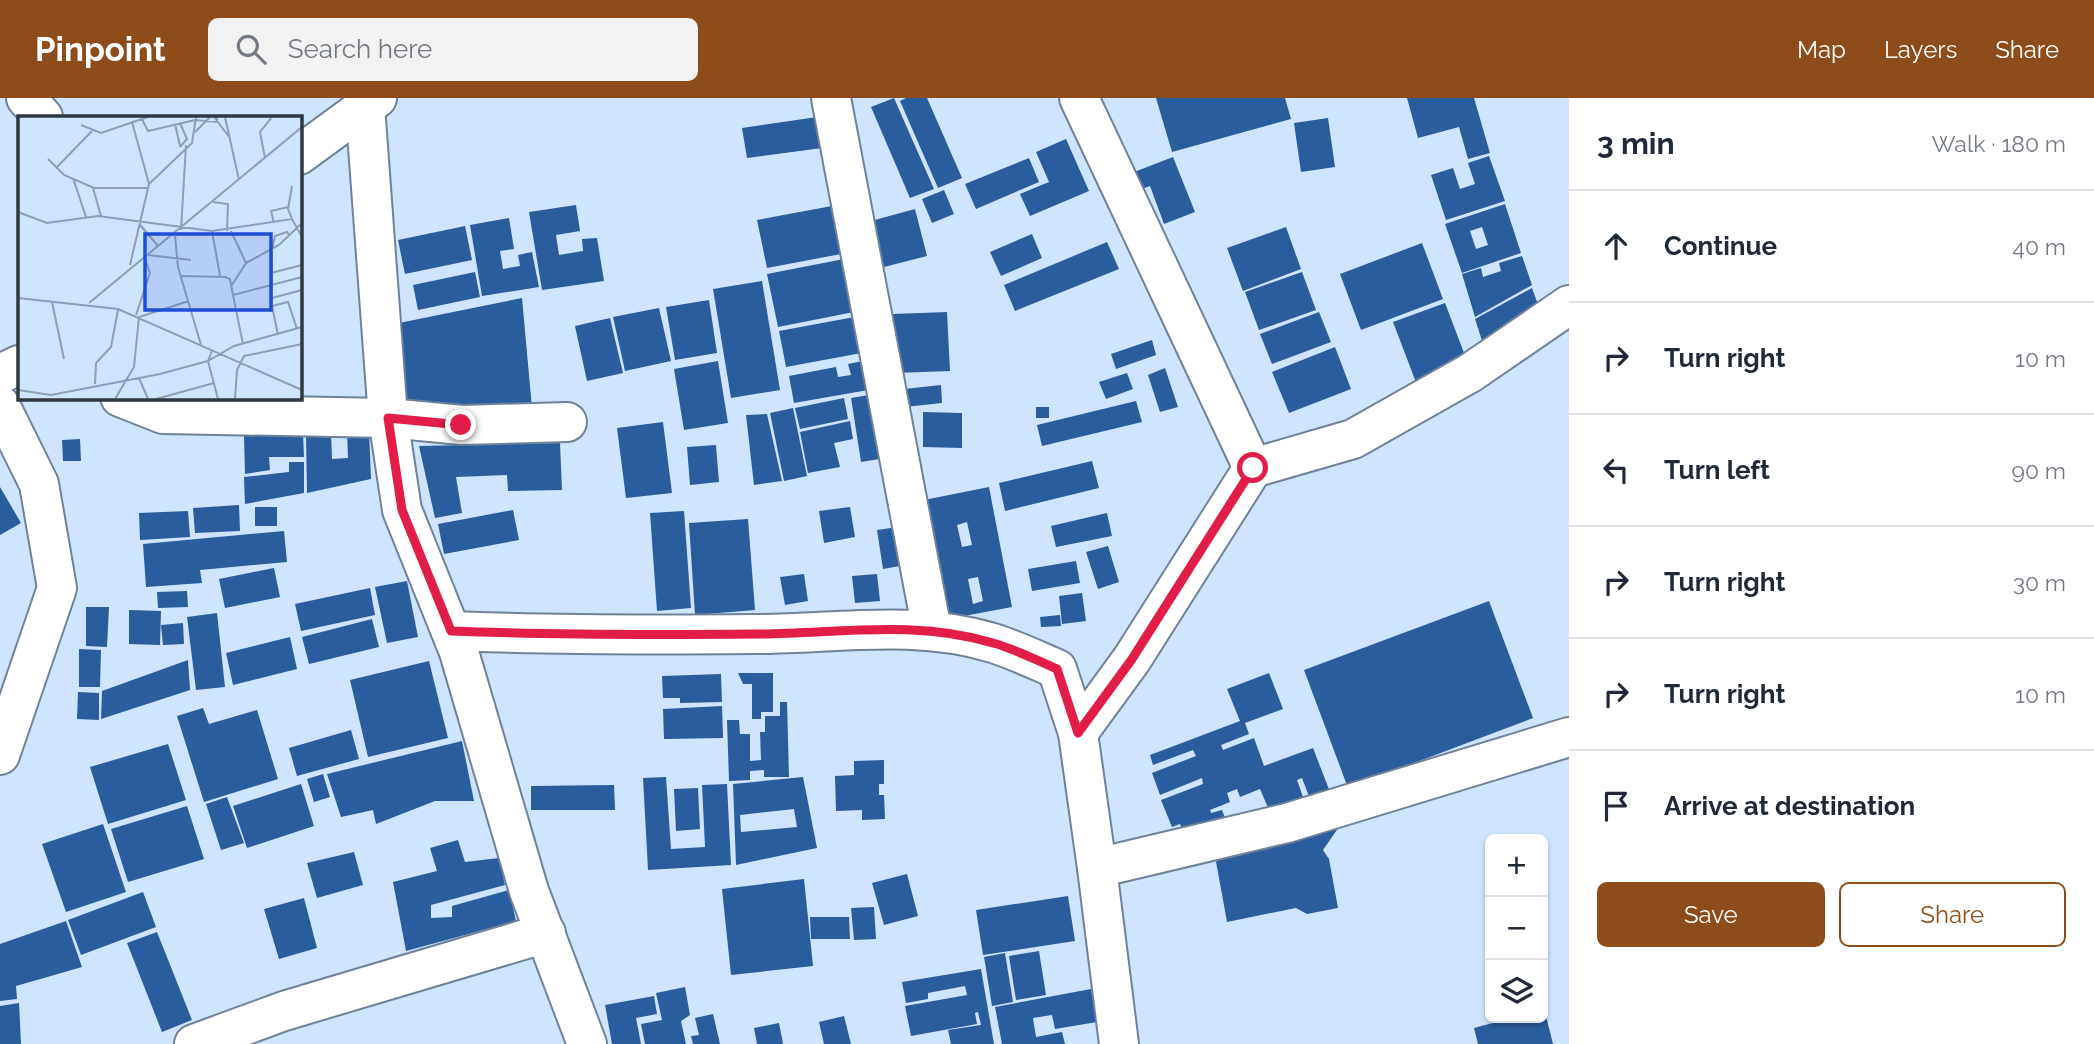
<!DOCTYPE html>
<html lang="en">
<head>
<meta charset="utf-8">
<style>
  body { margin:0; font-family:Raleway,sans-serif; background:#f2f2f3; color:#1f2937 }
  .controls { position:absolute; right:21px; bottom:21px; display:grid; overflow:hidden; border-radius:10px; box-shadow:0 2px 5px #0004 }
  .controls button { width:63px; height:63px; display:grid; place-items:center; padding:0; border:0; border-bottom:2px solid #e0e1e3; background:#fff; color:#1f2937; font:35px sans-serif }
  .stop { position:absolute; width:21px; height:21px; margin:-16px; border:5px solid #e11d48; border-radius:50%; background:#fff }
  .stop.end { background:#e11d48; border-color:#fff; box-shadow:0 2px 7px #0008 }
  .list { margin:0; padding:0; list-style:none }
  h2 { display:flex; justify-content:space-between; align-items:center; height:91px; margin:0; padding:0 28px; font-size:30px }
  h2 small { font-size:23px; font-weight:400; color:#747a83 }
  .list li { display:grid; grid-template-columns:46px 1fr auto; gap:21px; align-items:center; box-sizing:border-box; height:112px; padding:0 28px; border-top:2px solid #e0e1e3 }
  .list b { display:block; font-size:26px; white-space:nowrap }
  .list em { font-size:23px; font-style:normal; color:#747a83 }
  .actions { display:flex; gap:14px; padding:21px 28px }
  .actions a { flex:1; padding:16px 0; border:2px solid #8e4c1a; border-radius:10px; text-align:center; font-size:24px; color:#8e4c1a }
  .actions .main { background:#8e4c1a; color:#fff }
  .icon { flex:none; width:38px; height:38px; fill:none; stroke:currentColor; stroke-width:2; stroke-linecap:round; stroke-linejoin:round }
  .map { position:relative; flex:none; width:1569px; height:946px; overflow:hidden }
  header { display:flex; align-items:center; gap:42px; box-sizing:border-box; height:98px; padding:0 35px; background:#8e4c1a; color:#fff }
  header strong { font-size:33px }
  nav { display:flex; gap:38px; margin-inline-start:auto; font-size:24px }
  .search { width:490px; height:63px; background:#f2f2f3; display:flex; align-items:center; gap:18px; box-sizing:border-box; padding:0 24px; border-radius:10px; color:#747a83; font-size:26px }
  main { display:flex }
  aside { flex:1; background:#fff }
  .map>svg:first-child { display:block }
  .building { fill:#295d9d; fill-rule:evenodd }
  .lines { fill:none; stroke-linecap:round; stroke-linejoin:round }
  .minor-casing { stroke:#70829a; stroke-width:42 }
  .minor { stroke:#fff; stroke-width:38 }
  .route { stroke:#e11d48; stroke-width:9 }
  .inset-road { fill:none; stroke:#8f9fb3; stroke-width:2 }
  .view { fill:#1d4ed8; fill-opacity:0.15; stroke:#1d4ed8; stroke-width:3.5 }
  .inset-edge { fill:none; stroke:#2f3741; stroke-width:3.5 }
</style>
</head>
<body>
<header>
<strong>Pinpoint</strong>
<div class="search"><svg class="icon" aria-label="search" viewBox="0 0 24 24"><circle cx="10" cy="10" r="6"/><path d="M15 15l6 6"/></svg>Search here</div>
<nav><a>Map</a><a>Layers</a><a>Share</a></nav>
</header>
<main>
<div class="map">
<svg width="1569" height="946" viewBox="0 0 1569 946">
  <rect width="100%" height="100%" fill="#cfe4ff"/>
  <g class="building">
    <polygon points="894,0 934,91 910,100 871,9"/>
    <polygon points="906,0 927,0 962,80 938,90 900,3"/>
    <polygon points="1156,0 1285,0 1291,21 1172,54"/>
    <polygon points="1407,0 1474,0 1490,55 1468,61 1459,29 1418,40"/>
    <polygon points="817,19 822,50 747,60 742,30"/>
    <polygon points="1328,20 1335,69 1301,74 1294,25"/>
    <polygon points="1066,41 1089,93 1030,118 1020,96 1049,84 1036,54"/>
    <polygon points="1489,58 1505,103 1446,122 1431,77 1453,70 1460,91 1475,86 1468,65"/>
    <polygon points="1173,59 1195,114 1164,126 1150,88 1136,93 1129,76"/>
    <polygon points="1029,60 1039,84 976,111 965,86"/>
    <polygon points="944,92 954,116 932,125 922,101"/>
    <path d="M1505,106L1521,155L1462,175L1445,126ZM1482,129L1488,147L1476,151L1470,133Z"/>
    <polygon points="576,107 580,133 556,137 559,157 583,153 582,141 597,140 604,183 542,192 529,114"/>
    <polygon points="832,108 841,156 767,170 757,122"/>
    <polygon points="915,111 927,158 884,169 871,123"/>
    <polygon points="509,120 514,151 500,153 503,171 520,168 518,157 532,154 539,189 482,198 470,127"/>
    <polygon points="465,128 472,162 405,176 398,142"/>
    <polygon points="1286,129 1301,171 1243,193 1227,150"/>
    <polygon points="1032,136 1042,160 1001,178 990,154"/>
    <polygon points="1107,144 1119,171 1015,213 1004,187"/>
    <polygon points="1422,145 1443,201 1361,232 1340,176"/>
    <polygon points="1522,158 1532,187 1475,219 1462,176 1481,170 1483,179 1501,173 1499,165"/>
    <polygon points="849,160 859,213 778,229 767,176"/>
    <polygon points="475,174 480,199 418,212 413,187"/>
    <polygon points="1302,174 1316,212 1259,232 1245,194"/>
    <polygon points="762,183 780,292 731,300 713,191"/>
    <polygon points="1532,190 1540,212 1485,252 1475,221"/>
    <polygon points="522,200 532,310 404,310 399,225"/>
    <polygon points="709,202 717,255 675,262 666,209"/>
    <polygon points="1445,205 1469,268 1417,287 1393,224"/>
    <polygon points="659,210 671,263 625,273 613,219"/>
    <polygon points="947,214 950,273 895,275 893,216"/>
    <polygon points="1319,214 1331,244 1272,266 1260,236"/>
    <polygon points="860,218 867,254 786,269 779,233"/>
    <polygon points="610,220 623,275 587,283 575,228"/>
    <polygon points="1152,242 1156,257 1116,271 1111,256"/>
    <polygon points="1335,249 1351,291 1289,315 1272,274"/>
    <polygon points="868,262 874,291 794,305 789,278 836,269 838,279 851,277 848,266"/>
    <polygon points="718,263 728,325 684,332 674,271"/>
    <polygon points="1165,270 1178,309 1160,314 1148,277"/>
    <polygon points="1127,275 1133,291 1106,301 1099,284"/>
    <polygon points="941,287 942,305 905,309 904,291"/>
    <polygon points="875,296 886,360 861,364 851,300"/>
    <polygon points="844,300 848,321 800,331 795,310"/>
    <polygon points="1136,303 1142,324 1042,348 1037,327"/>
    <rect x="1036" y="309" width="13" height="11"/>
    <polygon points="793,310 807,378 784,383 770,315"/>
    <polygon points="923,314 962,315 962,350 923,349"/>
    <polygon points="767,316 782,383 754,387 746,317"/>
    <polygon points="850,323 853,341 834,345 840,369 808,375 800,334"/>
    <polygon points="663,324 672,395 626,400 617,330"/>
    <polygon points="369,333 371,381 307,395 306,336 331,335 332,361 348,360 347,334"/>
    <polygon points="303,336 304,359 269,359 270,372 245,376 244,337"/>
    <polygon points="80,341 81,363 63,363 62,342"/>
    <polygon points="560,345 562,392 508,393 507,377 456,379 462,415 435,420 419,348"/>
    <polygon points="716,347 719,384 690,387 687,349"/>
    <polygon points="1092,363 1099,390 1005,413 999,385"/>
    <polygon points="289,364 304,364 304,395 245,406 244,379 289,374"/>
    <polygon points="0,389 21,425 0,437"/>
    <path d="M989,389L1012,509L948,521L924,402ZM967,424L972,447L962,449L957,427ZM978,479L983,503L973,506L968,481Z"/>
    <polygon points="239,407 240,433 195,435 193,410"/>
    <rect x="255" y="409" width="22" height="19"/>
    <polygon points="850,409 855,439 824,445 819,413"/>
    <polygon points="513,412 519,442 444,456 438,426"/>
    <polygon points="188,413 190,439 140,442 139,415"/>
    <polygon points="684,413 691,510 657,513 650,415"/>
    <polygon points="1107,415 1112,438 1056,449 1051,428"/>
    <polygon points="748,421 755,512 695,517 689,425"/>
    <polygon points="905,428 911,466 883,471 877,432"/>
    <polygon points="284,433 287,464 200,472 202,485 146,489 143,446"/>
    <polygon points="1108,448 1119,484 1098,491 1086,454"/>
    <polygon points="1076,463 1080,485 1032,493 1028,471"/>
    <polygon points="274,470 280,499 225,510 219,481"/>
    <polygon points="804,476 808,503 785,507 780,479"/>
    <polygon points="877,476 880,503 855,505 852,478"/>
    <polygon points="407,483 418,539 387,545 375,489"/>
    <polygon points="370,490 375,517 301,533 295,506"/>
    <polygon points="187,493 188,509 158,510 157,494"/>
    <polygon points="1082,495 1086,523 1062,526 1059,498"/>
    <polygon points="1489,503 1533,620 1348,690 1304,572"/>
    <polygon points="86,509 109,509 107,549 86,548"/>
    <polygon points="129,512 161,513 160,547 129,546"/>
    <polygon points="217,515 225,589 196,592 187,519"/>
    <polygon points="1060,517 1061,528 1041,529 1040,519"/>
    <polygon points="372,521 379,549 309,566 302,539"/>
    <polygon points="183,525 184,546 163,547 161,527"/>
    <polygon points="290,539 297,571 233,587 226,555"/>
    <polygon points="79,551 101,552 100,589 79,589"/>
    <polygon points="188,562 190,592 101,621 102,593"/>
    <polygon points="429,563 448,640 368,659 350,582"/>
    <polygon points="738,575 773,575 773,614 761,614 761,621 752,621 752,586 743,586"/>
    <polygon points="1269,575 1283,611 1245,625 1249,636 1221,647 1223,652 1254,640 1264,668 1313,650 1330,694 1310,701 1302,680 1297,682 1303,699 1269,712 1260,691 1240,699 1237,691 1227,695 1230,704 1210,712 1211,715 1222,712 1228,727 1187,744 1180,726 1172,729 1161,702 1203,686 1202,680 1160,697 1152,675 1196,658 1193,652 1153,667 1150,657 1240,623 1227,591"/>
    <polygon points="721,576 722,604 680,605 680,600 663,600 662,578"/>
    <polygon points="78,594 99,595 99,622 77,621"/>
    <polygon points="780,604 787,604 789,679 764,679 764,672 750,673 750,682 729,683 727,622 739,622 740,636 750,636 750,663 761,662 760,634 765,634 765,618 780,618"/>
    <polygon points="722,608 723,640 664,641 663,611"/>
    <polygon points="203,610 209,626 257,612 278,681 204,704 177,618"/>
    <polygon points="351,632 359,661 297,678 289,650"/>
    <polygon points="462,643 474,703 435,703 376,726 373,712 341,719 327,676"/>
    <polygon points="168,646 186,702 108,726 90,669"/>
    <polygon points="884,662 884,686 879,686 879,697 884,697 885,721 862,722 862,712 836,713 835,678 854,677 854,663"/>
    <polygon points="323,676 330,699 314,704 307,681"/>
    <polygon points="666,679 671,751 705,749 702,687 727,686 731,767 648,772 643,680"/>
    <path d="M803,679L817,750L736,767L733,686ZM794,711L797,729L741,734L740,717Z"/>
    <polygon points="301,686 314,728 247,750 233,708"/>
    <polygon points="614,687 615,712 531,712 531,688"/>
    <polygon points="698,690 700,731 676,733 674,691"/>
    <polygon points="227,699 244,745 221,752 206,706"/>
    <polygon points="187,708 204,761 128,784 111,731"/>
    <polygon points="103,726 126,794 66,814 42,746"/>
    <polygon points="1341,726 1323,752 1329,761 1338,810 1307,816 1296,810 1227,824 1213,747"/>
    <polygon points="458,742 465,764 499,760 505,787 431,807 431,820 452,819 452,808 509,792 516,823 406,853 393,784 437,773 430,750"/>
    <polygon points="354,754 363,787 317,800 307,765"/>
    <polygon points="907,776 918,818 884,827 872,785"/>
    <polygon points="804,781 813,868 731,877 722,791"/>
    <polygon points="143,794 156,829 81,857 68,822"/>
    <polygon points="1068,798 1075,843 983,857 976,812"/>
    <polygon points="304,800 317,850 279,861 264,811"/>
    <polygon points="874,809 876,841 854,842 851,810"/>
    <polygon points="810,819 849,819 850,841 811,841"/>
    <polygon points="66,823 82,869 16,888 17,901 0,903 0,846"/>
    <polygon points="157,834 192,922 162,934 127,845"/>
    <polygon points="1039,853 1046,897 1016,902 1009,858"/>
    <polygon points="1005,855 1013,904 992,908 984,859"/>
    <polygon points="981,871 994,946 951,946 948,932 981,927 978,914 975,915 977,926 911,938 905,908 967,897 965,888 928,895 928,901 906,905 902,884"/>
    <polygon points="685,889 690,917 681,923 686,946 645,946 641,926 662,922 656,895"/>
    <polygon points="1091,891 1097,924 1055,931 1052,917 1033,920 1036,939 1062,934 1065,946 1002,946 995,909"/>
    <polygon points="654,898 657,916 636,920 641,946 612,946 605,907"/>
    <polygon points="19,905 21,946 0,946 0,908"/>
    <polygon points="1544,910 1553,946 1478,946 1474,930 1511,920 1543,920"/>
    <polygon points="713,916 720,946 693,946 691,938 699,937 695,920"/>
    <polygon points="844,918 851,946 824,946 819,924"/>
    <polygon points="779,925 783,946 757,946 754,930"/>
  </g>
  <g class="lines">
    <defs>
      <g id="minor">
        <polyline points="26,0 43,19"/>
        <polyline points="831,0 932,533"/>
        <polyline points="1079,0 1253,370"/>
        <polyline points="365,8 388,320 402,412 459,554 529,793 587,946"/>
        <polyline points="299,57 377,0"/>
        <polyline points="0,276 19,267"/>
        <polyline points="120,299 163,316 388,320 462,327 567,324"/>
        <polyline points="0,307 39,386 57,490 0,657"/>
        <path d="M451,533C552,537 653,537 754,536C834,536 915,521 993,545C1015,552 1036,562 1057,571L1078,635L1097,770L1287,725L1569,639"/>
        <polyline points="1078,635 1132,561 1253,370 1353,341 1470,275 1569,207"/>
        <polyline points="1097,770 1119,946"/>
        <polyline points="194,946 284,913 546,835"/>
      </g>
    </defs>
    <use href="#minor" class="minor-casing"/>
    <use href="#minor" class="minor"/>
  </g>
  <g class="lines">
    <path class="route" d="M461,327L388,320L402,412L451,533C552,537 653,537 754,536C834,536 915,521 993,545C1015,551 1036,562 1057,571L1078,635L1132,561L1253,370"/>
  </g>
  <g transform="translate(18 18)">
    <rect width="284" height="284" fill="#cfe4ff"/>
    <path class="inset-road" d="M196,1L212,22M207,1L221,64M124,3L130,15L177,4L199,6V1M114,6L131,68M157,8L162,30M63,9L83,17L130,1M177,16L192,1M162,31L169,23L162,7M247,42L242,16L254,1M30,43L46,59L76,72H129M38,52L74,15M55,62L68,101M75,72L83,100M195,86L210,88L209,115M0,96L29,107L80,100L194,115L274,103L284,121M274,103L270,93L274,70M256,107L253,95L270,91M122,109L140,130M163,114L168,29M194,115L202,160M213,115L228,147M157,120L160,151L183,229M130,139L173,144M112,149L131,68L174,27L178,1M253,157L284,149M164,160L207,161L212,163L215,179L284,161M214,169L228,147L261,129L284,107M215,179L225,228M0,182L100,193L284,274M254,182L284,174M34,186L46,243M71,187L284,11M254,190L270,186L279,213M118,199L132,157L126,140M260,219L254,190V134L257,120L269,116L271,119M121,262L130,283M77,268L78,247L93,231L100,194M0,274L33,279L142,258L190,245L194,235M97,283L116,251L121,201L171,185M138,283L196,267M200,283L190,245L216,230L284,211M217,283L219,254L226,240L284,228"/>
    <path class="view" d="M127,118H253V194H127Z"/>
    <rect width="284" height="284" class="inset-edge"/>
  </g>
</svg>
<div class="controls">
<button>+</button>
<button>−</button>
<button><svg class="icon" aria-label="layers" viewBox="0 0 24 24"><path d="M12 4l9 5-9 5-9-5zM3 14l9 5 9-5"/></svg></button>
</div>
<div class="stop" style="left:1253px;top:370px"></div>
<div class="stop end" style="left:461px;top:327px"></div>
</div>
<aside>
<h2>3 min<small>Walk · 180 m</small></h2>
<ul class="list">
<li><svg class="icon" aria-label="ahead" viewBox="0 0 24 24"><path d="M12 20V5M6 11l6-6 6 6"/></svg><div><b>Continue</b></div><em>40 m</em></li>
<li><svg class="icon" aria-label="right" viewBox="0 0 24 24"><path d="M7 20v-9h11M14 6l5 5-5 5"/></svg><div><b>Turn right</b></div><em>10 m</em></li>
<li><svg class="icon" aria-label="left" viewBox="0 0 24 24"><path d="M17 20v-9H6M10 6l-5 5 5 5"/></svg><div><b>Turn left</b></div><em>90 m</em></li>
<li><svg class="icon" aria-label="right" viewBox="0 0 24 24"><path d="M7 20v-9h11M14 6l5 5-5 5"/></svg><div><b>Turn right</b></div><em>30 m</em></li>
<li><svg class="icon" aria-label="right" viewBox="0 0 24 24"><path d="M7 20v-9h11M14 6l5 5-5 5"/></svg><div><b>Turn right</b></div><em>10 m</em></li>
<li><svg class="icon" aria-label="arrive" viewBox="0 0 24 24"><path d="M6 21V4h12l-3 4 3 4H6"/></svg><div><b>Arrive at destination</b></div></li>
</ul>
<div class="actions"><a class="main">Save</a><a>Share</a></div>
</aside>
</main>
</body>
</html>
